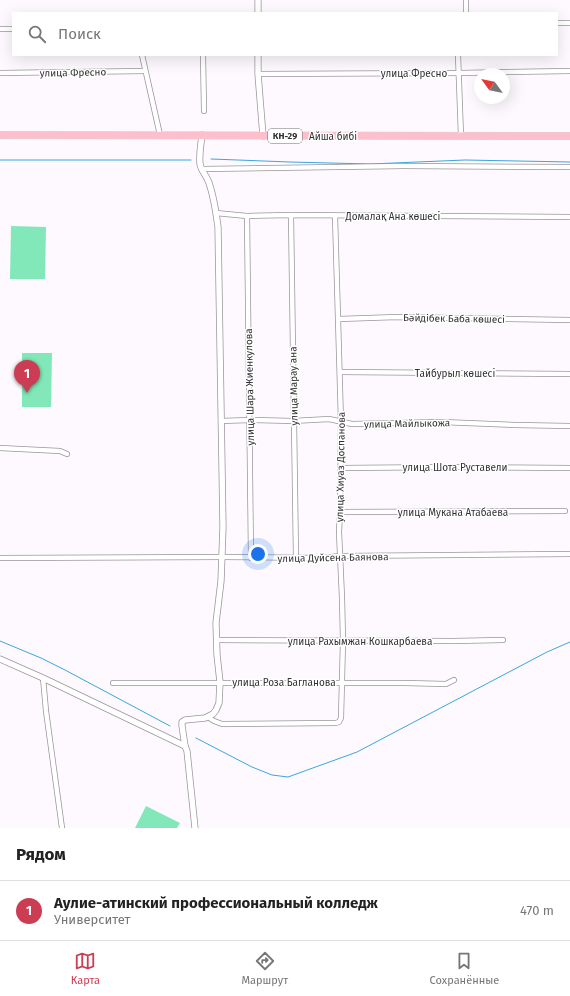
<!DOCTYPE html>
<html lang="ru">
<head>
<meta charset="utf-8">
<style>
  body { margin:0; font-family:"Fira Sans",sans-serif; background:#f6f6f6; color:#222 }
  .compass { position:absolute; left:474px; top:68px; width:36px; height:36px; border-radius:50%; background:#fff; box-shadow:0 4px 16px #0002; rotate:303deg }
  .you { position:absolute; left:258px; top:554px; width:14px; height:14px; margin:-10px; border:3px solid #fff; border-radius:50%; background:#1a73e8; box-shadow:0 0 0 6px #1a73e833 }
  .badge { display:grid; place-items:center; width:26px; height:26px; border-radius:50%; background:#cc3c52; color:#fff; font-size:13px; font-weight:700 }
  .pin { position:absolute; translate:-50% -33px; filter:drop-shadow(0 1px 2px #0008) }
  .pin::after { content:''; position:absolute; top:21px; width:14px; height:12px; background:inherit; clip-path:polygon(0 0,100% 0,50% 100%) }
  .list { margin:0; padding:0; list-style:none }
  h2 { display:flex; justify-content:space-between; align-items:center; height:52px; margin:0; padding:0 16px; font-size:17px }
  h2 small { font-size:13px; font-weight:400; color:#767676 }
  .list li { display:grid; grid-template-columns:26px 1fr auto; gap:12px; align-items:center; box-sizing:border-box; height:60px; padding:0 16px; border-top:1px solid #e0e0e0 }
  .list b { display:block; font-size:15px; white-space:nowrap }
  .list p { margin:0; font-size:13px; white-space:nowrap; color:#767676 }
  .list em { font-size:13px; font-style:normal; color:#767676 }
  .icon { flex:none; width:22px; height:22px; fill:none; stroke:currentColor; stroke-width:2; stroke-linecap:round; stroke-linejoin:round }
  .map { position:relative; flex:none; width:570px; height:828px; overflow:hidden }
  .search { position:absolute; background:#fff; box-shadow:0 4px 16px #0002; left:12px; right:12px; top:12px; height:44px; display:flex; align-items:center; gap:10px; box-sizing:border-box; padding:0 14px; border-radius:0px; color:#767676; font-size:15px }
  .sheet { height:112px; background:#fff }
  nav { display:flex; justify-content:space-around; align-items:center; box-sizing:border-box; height:56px; border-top:1px solid #e0e0e0; background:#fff; font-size:11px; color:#767676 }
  nav a { display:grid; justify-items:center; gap:2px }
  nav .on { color:#cc3c52 }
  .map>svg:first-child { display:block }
  .pitch { fill:#82e8b9 }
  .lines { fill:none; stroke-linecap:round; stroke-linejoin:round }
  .stream { stroke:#3aa6df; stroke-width:1 }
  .minor-casing { stroke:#9b959c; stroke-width:6 }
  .tertiary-casing { stroke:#9b959c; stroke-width:7 }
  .primary-casing { stroke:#d6d6d6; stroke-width:8 }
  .minor { stroke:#fff; stroke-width:4.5 }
  .tertiary { stroke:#fff; stroke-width:5.5 }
  .primary { stroke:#febfcc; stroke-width:7 }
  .labels { text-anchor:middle; stroke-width:3; stroke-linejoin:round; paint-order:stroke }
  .shield { fill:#fff; stroke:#706f71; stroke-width:1 }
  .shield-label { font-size:9px; font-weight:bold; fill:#333134 }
  .street-label { font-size:10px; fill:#333134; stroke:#fff }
</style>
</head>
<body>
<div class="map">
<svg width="570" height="828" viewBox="0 0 570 828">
  <rect width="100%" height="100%" fill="#fdf9fe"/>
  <g class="pitch">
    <polygon points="11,226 46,227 45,279 10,279"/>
    <polygon points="22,353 52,353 51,407 22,407"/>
    <polygon points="146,806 180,823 177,828 135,828"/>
  </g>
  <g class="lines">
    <g class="stream">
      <polyline points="211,159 290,162 370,164 465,160 570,162"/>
      <polyline points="0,160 191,160"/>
      <polyline points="0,641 41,658 65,670 170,726"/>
      <polyline points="196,738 252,767 272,775 288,777 357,752 547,652 570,642"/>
    </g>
    <defs>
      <g id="minor">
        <polyline points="466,0 466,13"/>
        <polyline points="557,23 570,23"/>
        <polyline points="0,29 13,29"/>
        <polyline points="142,55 160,135"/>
        <polyline points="203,55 204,111"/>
        <polyline points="458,55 461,136"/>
        <polyline points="0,73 145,71"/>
        <polyline points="258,74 459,73 570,71"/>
        <polyline points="202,169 404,166 570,167"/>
        <polyline points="216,213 247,216 291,215 570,217"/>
        <polyline points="291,215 296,558"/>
        <polyline points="247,216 251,558"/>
        <polyline points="339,319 397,317 570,320"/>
        <polyline points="340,372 570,374"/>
        <polyline points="221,421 250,420 293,421 329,419 352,424 442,422 515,425 570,426"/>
        <polyline points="0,448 60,451 67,454"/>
        <polyline points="341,468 453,467 570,468"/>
        <polyline points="340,512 565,511"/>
        <polyline points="0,558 222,557 322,558 340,556 570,554"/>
        <polyline points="217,640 453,641 503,640"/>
        <polyline points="43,678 46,711 62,828"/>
        <polyline points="113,683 405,683 446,684 454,680"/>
        <polyline points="208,717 214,721 222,724 336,723 339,722 341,718 343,641 342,598 339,532 340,512 341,422 335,216"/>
      </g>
      <g id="tertiary">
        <polyline points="258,0 258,13"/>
        <polyline points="258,55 258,74 263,136"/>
        <polyline points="0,659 43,678 185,746 187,751 195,828"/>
        <path d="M185,746L182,726V722L185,720L205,718L213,714L216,710L219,703L220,682L217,655L216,623L221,581L223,527L218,227C216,212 214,197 209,183C207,176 201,171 200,164C199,154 201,144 202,135"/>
      </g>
      <polyline id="primary" points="0,135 570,136"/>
    </defs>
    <use href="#minor" class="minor-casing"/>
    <use href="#tertiary" class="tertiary-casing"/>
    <use href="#primary" class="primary-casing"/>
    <use href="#minor" class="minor"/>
    <use href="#tertiary" class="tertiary"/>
    <use href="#primary" class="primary"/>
  </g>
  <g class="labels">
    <rect class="shield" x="268" y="129" width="34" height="14" rx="3"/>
    <g class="shield-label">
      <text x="285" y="139">КН-29</text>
    </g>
    <g class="street-label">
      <text transform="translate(73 72) rotate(-1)" y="4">улица Фресно</text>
      <text x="414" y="77">улица Фресно</text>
      <text x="333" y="140">Айша бибі</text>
      <text x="393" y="220">Домалақ Ана көшесі</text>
      <text transform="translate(454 318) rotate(1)" y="4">Бәйдібек Баба көшесі</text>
      <text x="455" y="377">Тайбурыл көшесі</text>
      <text transform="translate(293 386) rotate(-91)" y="4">улица Марау ана</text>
      <text transform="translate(249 387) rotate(-91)" y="4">улица Шара Жиенкулова</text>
      <text transform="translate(407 423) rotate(-1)" y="4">улица Майлыкожа</text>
      <text transform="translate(340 467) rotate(-89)" y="4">улица Хиуаз Доспанова</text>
      <text x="455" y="471">улица Шота Руставели</text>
      <text x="453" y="516">улица Мукана Атабаева</text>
      <text transform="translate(333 557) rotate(-1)" y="4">улица Дуйсена Баянова</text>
      <text x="360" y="645">улица Рахымжан Кошкарбаева</text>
      <text x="284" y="686">улица Роза Багланова</text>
    </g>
  </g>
</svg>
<svg class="compass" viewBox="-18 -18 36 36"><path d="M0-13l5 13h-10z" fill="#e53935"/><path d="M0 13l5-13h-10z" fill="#767676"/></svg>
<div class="you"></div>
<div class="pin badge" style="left:27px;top:393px">1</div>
<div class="search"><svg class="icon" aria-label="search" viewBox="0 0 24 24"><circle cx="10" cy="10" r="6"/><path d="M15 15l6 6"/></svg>Поиск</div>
</div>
<section class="sheet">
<h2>Рядом<small></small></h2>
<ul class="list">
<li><span class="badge">1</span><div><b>Аулие-атинский профессиональный колледж</b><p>Университет</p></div><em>470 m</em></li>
</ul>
</section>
<nav>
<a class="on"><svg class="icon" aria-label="map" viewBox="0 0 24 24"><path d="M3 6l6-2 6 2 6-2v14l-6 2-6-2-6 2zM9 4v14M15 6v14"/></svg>Карта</a>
<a><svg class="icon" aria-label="directions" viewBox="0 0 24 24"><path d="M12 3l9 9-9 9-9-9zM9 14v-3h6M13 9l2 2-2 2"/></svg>Маршрут</a>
<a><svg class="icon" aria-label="saved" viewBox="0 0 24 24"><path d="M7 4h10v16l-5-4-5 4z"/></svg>Сохранённые</a>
</nav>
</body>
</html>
